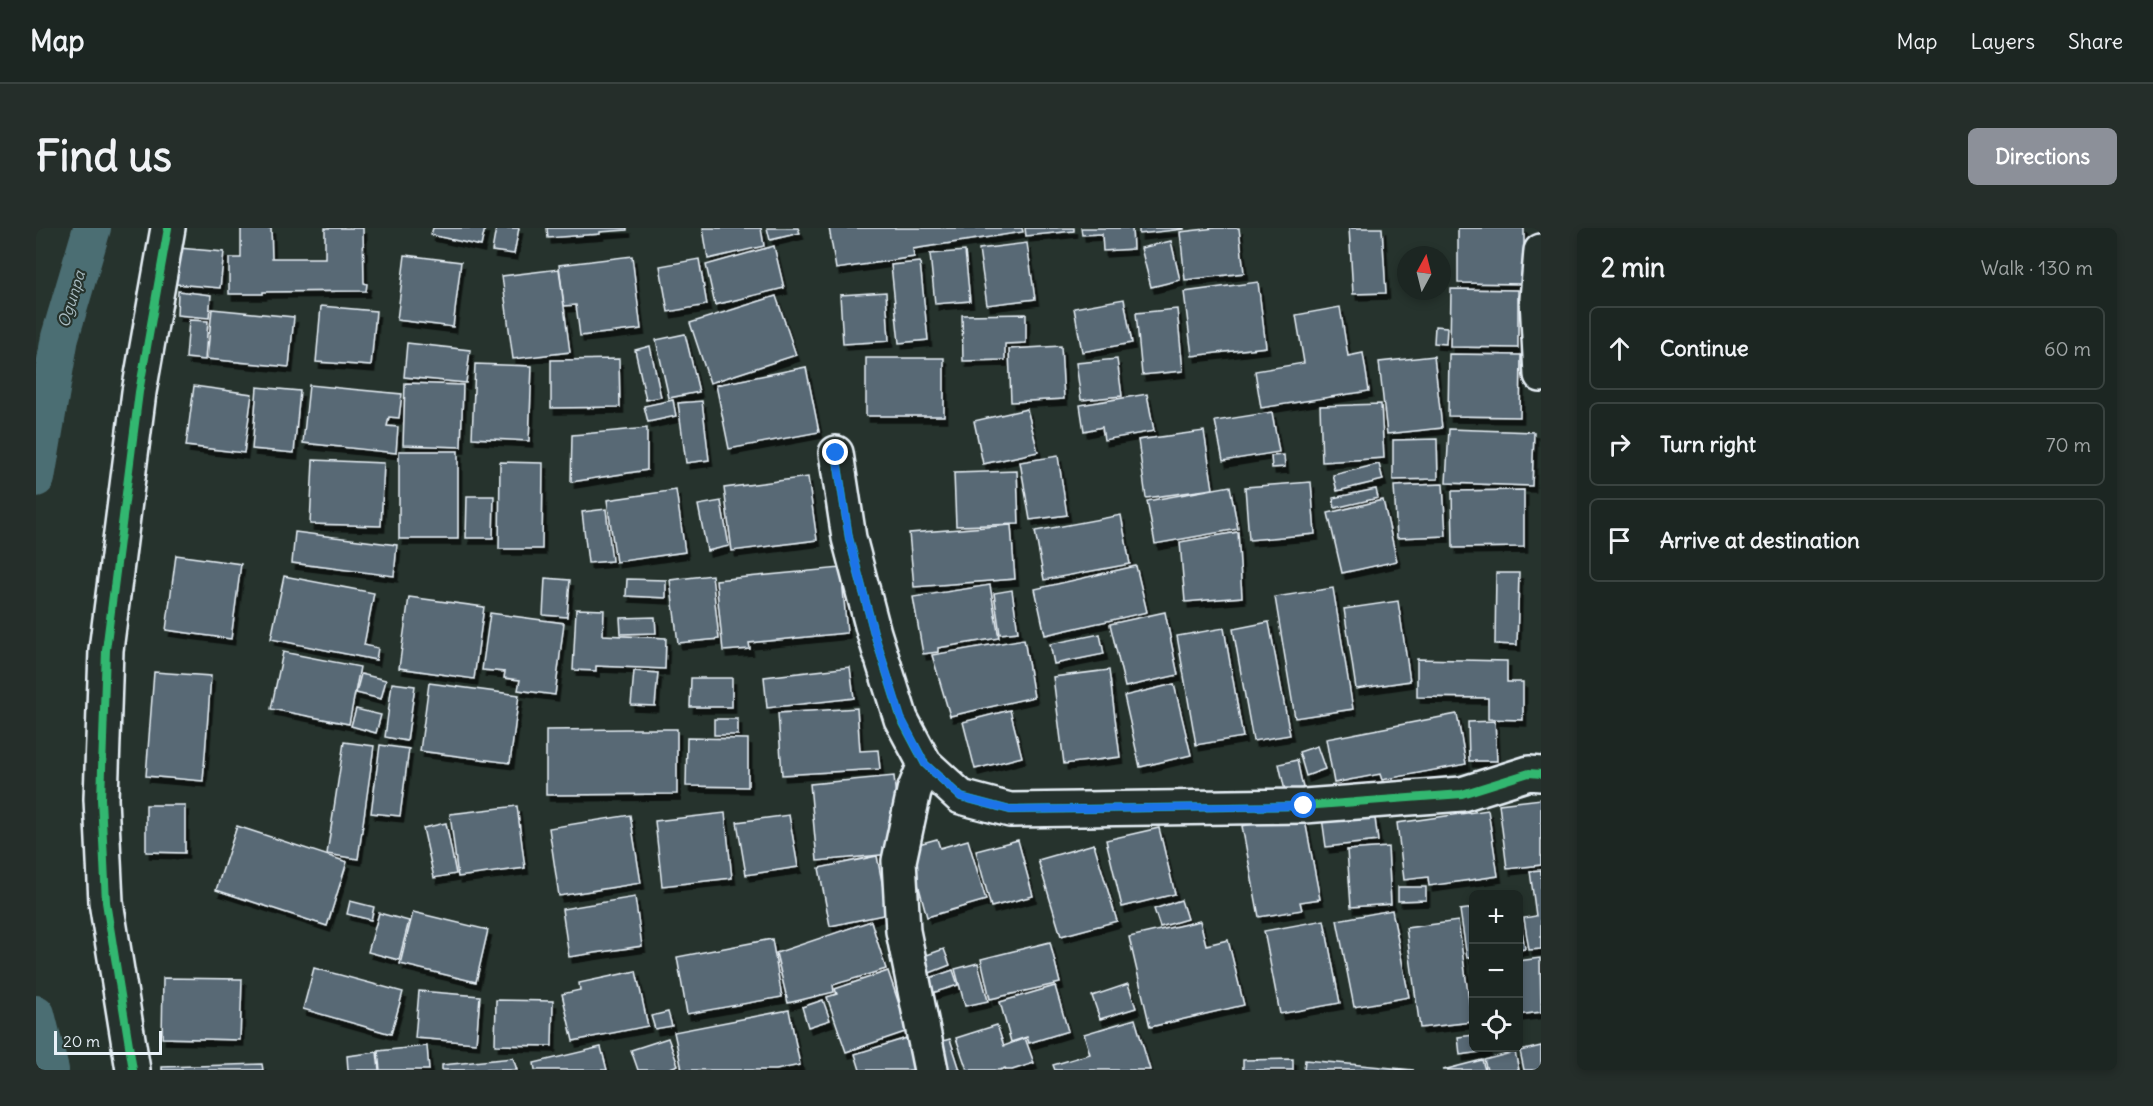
<!DOCTYPE html>
<html lang="en">
<head>
<meta charset="utf-8">
<style>
  body { margin:0; font-family:Delius,sans-serif; background:#252e2a; color:#f1f3f6 }
  .controls { position:absolute; right:18px; bottom:18px; display:grid; overflow:hidden; border-radius:9px; box-shadow:0 3px 9px #0003 }
  .controls button { width:54px; height:54px; display:grid; place-items:center; padding:0; border:0; border-bottom:2px solid #3a4340; background:#1c2622; color:#f1f3f6; font:30px sans-serif }
  .compass { position:absolute; left:1361px; top:18px; width:54px; height:54px; border-radius:50%; background:#1c2622; box-shadow:0 3px 9px #0003; rotate:7deg }
  .scale { position:absolute; left:18px; bottom:15px; width:108px; box-sizing:border-box; padding-left:6px; border:3px solid #e8f1f8; border-top:0; font-size:16px; line-height:21px; white-space:nowrap; color:#e8f1f8; -webkit-text-stroke:4px #26332d; paint-order:stroke }
  .stop { position:absolute; width:18px; height:18px; margin:-14px; border:4px solid #1a73e8; border-radius:50%; background:#fff }
  .stop.end { background:#1a73e8; border-color:#fff; box-shadow:0 2px 6px #0008 }
  .list { margin:0; padding:0; list-style:none }
  h2 { display:flex; justify-content:space-between; align-items:center; height:78px; margin:0; padding:0 24px; font-size:26px }
  h2 small { font-size:20px; font-weight:400; color:#a0a5a5 }
  .list li { display:grid; grid-template-columns:39px 1fr auto; gap:18px; align-items:center; box-sizing:border-box; height:84px; margin:0 12px 12px; padding:0 12px; border:2px solid #3a4340; border-radius:9px }
  .list b { display:block; font-size:22px; white-space:nowrap }
  .list em { font-size:20px; font-style:normal; color:#a0a5a5 }
  .icon { flex:none; width:33px; height:33px; fill:none; stroke:currentColor; stroke-width:2; stroke-linecap:round; stroke-linejoin:round }
  .map { position:relative; flex:none; width:1505px; height:842px; overflow:hidden; border-radius:9px }
  header { display:flex; align-items:center; gap:36px; box-sizing:border-box; height:84px; padding:0 30px; background:#1c2622; border-bottom:2px solid #3a4340 }
  header strong { font-size:28px }
  nav { display:flex; gap:33px; margin-inline-start:auto; font-size:21px }
  .intro { display:flex; align-items:center; justify-content:space-between; box-sizing:border-box; height:144px; padding:0 36px }
  h1 { margin:0; font-size:42px }
  .button { padding:15px 27px; border-radius:9px; background:#8c9099; color:#fff; font-size:21px; font-weight:700 }
  main { display:flex; gap:36px; padding:0 36px }
  aside { flex:1; background:#1c2622; border-radius:9px; box-shadow:0 3px 9px #0003 }
  .map>svg:first-child { display:block }
  .lines { fill:none; stroke-linecap:round; stroke-linejoin:round }
  .canal { stroke:#4c6e73; stroke-width:38 }
  .building { fill:#596975; stroke:#e8f1f8; stroke-width:1.5; filter:url(#shadow) }
  .minor-casing { stroke:#e8f1f8; stroke-width:38 }
  .minor { stroke:#26332d; stroke-width:33 }
  .cycleway-casing { stroke:#26332d; stroke-width:11 }
  .cycleway { stroke:#33b770; stroke-width:8 }
  .route { stroke:#1a73e8; stroke-width:8 }
  .labels { text-anchor:middle; stroke-width:4.5; stroke-linejoin:round; paint-order:stroke }
  .water-label { font-size:16px; font-style:italic; fill:#aabdc3; stroke:#26332d }
</style>
</head>
<body>
<header>
<strong>Map</strong>
<nav><a>Map</a><a>Layers</a><a>Share</a></nav>
</header>
<div class="intro"><h1>Find us</h1><a class="button">Directions</a></div>
<main>
<div class="map">
<svg width="1505" height="842" viewBox="0 0 1505 842">
  <defs>
    <filter id="shadow"><feDropShadow dx="3.5" dy="6" stdDeviation="0" flood-color="#0009"/></filter>
  </defs>
  <rect width="100%" height="100%" fill="#26332d"/>
  <filter id="ink" filterUnits="userSpaceOnUse"><feTurbulence type="fractalNoise" baseFrequency=".0167" numOctaves="2"/><feDisplacementMap in="SourceGraphic" scale="12" xChannelSelector="R" yChannelSelector="G"/><feConvolveMatrix kernelMatrix="1 2 1 2 8 2 1 2 1" color-interpolation-filters="sRGB"/></filter>
  <g filter="url(#ink)">
    <g class="lines">
      <g class="canal">
        <polyline points="0,250 24,109 56,0"/>
        <polyline points="0,786 14,842"/>
      </g>
    </g>
    <g class="building">
      <polygon points="205,0 235,0 236,30 289,30 289,0 327,0 328,55 331,56 330,63 227,64 227,66 193,66 193,30 205,30"/>
      <polygon points="397,0 449,0 445,18 395,7"/>
      <polygon points="460,0 483,0 478,26 456,23"/>
      <polygon points="511,0 591,0 591,2 564,4 564,6 512,10"/>
      <polygon points="667,0 725,0 728,18 672,31"/>
      <polygon points="731,0 762,0 764,5 734,12"/>
      <polygon points="793,0 986,0 987,4 877,21 878,29 800,41"/>
      <polygon points="989,0 1038,0 1038,3 990,8"/>
      <polygon points="1045,0 1096,0 1097,21 1067,23 1066,6 1046,7"/>
      <polygon points="1103,0 1148,0 1148,1 1103,6"/>
      <polygon points="1179,0 1203,0 1208,45 1149,52 1144,4"/>
      <polygon points="1313,0 1346,0 1350,65 1317,66"/>
      <polygon points="1422,0 1488,0 1488,56 1422,55"/>
      <polygon points="1135,13 1144,52 1115,59 1105,20"/>
      <polygon points="991,15 999,71 951,77 943,21"/>
      <polygon points="738,18 748,60 679,77 670,37"/>
      <polygon points="143,20 188,24 184,60 140,56"/>
      <polygon points="929,23 934,73 899,76 894,26"/>
      <polygon points="369,27 425,34 417,99 361,92"/>
      <polygon points="596,28 605,101 544,108 540,77 528,78 523,37"/>
      <polygon points="663,31 671,77 632,84 624,38"/>
      <polygon points="884,34 892,112 863,115 855,37"/>
      <polygon points="523,41 534,124 477,131 466,48"/>
      <polygon points="1222,54 1230,119 1156,128 1148,64"/>
      <polygon points="1415,61 1482,62 1482,120 1414,119"/>
      <polygon points="142,63 175,67 173,90 141,87"/>
      <polygon points="850,64 853,113 807,116 804,67"/>
      <polygon points="740,68 760,127 674,155 654,95"/>
      <polygon points="1088,71 1096,115 1046,124 1038,80"/>
      <polygon points="285,78 340,83 335,138 280,134"/>
      <polygon points="1304,79 1312,128 1327,125 1333,163 1225,180 1219,143 1268,135 1260,87"/>
      <polygon points="176,81 258,89 253,139 171,131"/>
      <polygon points="1141,81 1147,143 1106,147 1100,85"/>
      <polygon points="990,86 990,115 969,116 969,132 927,133 926,87"/>
      <polygon points="153,92 172,93 169,132 150,130"/>
      <polygon points="1399,98 1411,99 1410,116 1398,115"/>
      <polygon points="649,106 663,164 633,170 620,112"/>
      <polygon points="371,115 434,122 430,155 368,149"/>
      <polygon points="614,118 625,169 610,172 599,122"/>
      <polygon points="1025,118 1028,171 975,174 973,121"/>
      <polygon points="1413,126 1485,127 1484,189 1412,188"/>
      <polygon points="1398,128 1406,200 1351,206 1343,134"/>
      <rect x="830" y="130" width="78" height="58"/>
      <polygon points="583,131 584,179 515,180 515,132"/>
      <polygon points="1081,131 1086,168 1045,172 1040,135"/>
      <polygon points="439,136 496,138 493,213 436,210"/>
      <polygon points="770,139 783,204 693,221 680,157"/>
      <polygon points="369,155 427,157 425,219 367,217"/>
      <polygon points="273,157 366,166 363,190 353,189 351,198 362,199 360,225 267,215"/>
      <polygon points="158,158 216,166 208,225 150,218"/>
      <polygon points="221,159 264,163 258,225 216,221"/>
      <polygon points="1111,166 1118,203 1068,212 1066,199 1048,203 1044,177"/>
      <polygon points="637,172 640,188 612,194 608,178"/>
      <polygon points="666,173 673,232 650,235 642,175"/>
      <polygon points="1345,176 1348,230 1286,234 1284,178"/>
      <polygon points="991,181 1002,224 947,236 938,193"/>
      <polygon points="1236,184 1243,224 1187,233 1179,193"/>
      <polygon points="611,200 611,242 535,254 536,207"/>
      <polygon points="1413,201 1498,204 1496,258 1410,255"/>
      <polygon points="1168,203 1177,261 1110,270 1102,212"/>
      <polygon points="1401,211 1402,251 1357,252 1357,212"/>
      <rect x="363" y="223" width="59" height="88"/>
      <polygon points="1248,227 1249,239 1236,240 1235,228"/>
      <polygon points="1022,228 1031,287 994,292 984,234"/>
      <polygon points="277,232 348,235 345,298 274,296"/>
      <polygon points="464,234 507,235 506,321 463,321"/>
      <polygon points="1343,236 1347,252 1301,263 1297,247"/>
      <polygon points="981,243 983,296 920,298 918,245"/>
      <polygon points="772,249 781,312 696,323 688,260"/>
      <polygon points="1275,254 1279,306 1213,312 1209,259"/>
      <polygon points="1407,256 1410,308 1361,310 1358,258"/>
      <polygon points="1194,258 1202,301 1119,316 1111,273"/>
      <polygon points="1340,261 1342,270 1299,280 1297,270"/>
      <polygon points="640,262 649,324 580,334 571,272"/>
      <polygon points="1488,262 1488,319 1417,320 1416,263"/>
      <polygon points="431,268 458,268 457,310 430,310"/>
      <polygon points="1347,272 1361,333 1306,345 1292,285"/>
      <polygon points="685,273 693,318 671,323 662,277"/>
      <polygon points="570,281 576,333 552,335 546,284"/>
      <polygon points="1085,287 1094,336 1008,352 999,303"/>
      <polygon points="975,297 979,351 878,359 873,305"/>
      <polygon points="259,304 361,317 358,348 256,335"/>
      <polygon points="1202,304 1206,369 1149,374 1144,314"/>
      <polygon points="140,327 205,336 195,411 130,402"/>
      <polygon points="1100,338 1111,384 1009,407 999,361"/>
      <polygon points="805,340 811,405 713,415 714,421 687,423 680,352"/>
      <polygon points="1460,345 1483,345 1481,417 1459,416"/>
      <polygon points="676,347 683,411 642,415 634,352"/>
      <polygon points="248,348 338,365 328,417 342,420 340,432 235,411"/>
      <polygon points="509,350 534,352 531,389 507,387"/>
      <polygon points="591,351 630,352 630,370 590,368"/>
      <polygon points="954,357 963,410 902,420 902,424 887,426 877,369"/>
      <polygon points="1297,360 1317,481 1259,490 1239,369"/>
      <polygon points="976,362 982,404 964,406 958,365"/>
      <polygon points="373,369 448,379 438,451 363,440"/>
      <polygon points="1362,373 1374,453 1320,461 1308,381"/>
      <polygon points="540,381 568,382 567,407 630,410 629,441 560,438 560,443 537,442"/>
      <polygon points="1129,384 1142,447 1089,459 1074,396"/>
      <polygon points="454,385 528,395 519,467 482,462 484,452 468,450 469,444 446,442"/>
      <polygon points="619,389 620,405 585,406 584,390"/>
      <polygon points="1233,394 1254,507 1217,513 1197,401"/>
      <polygon points="1188,400 1207,509 1160,517 1141,408"/>
      <polygon points="1064,406 1068,426 1018,436 1014,416"/>
      <polygon points="988,411 998,469 914,488 896,427"/>
      <polygon points="247,424 324,439 313,496 235,481"/>
      <polygon points="1381,431 1471,433 1471,454 1487,454 1487,492 1452,491 1452,470 1381,469"/>
      <polygon points="814,439 818,470 731,480 728,449"/>
      <polygon points="1073,442 1084,529 1028,536 1017,449"/>
      <polygon points="598,443 622,445 619,478 595,477"/>
      <polygon points="118,444 175,448 167,553 110,548"/>
      <polygon points="325,446 350,452 345,471 320,465"/>
      <polygon points="655,450 696,450 696,479 654,479"/>
      <polygon points="356,455 379,458 371,513 349,509"/>
      <polygon points="393,455 483,467 474,535 384,523"/>
      <polygon points="1138,456 1155,527 1104,539 1088,468"/>
      <polygon points="821,480 824,523 842,522 844,541 746,547 742,485"/>
      <polygon points="320,481 345,487 340,505 315,498"/>
      <polygon points="974,482 986,529 939,541 927,494"/>
      <polygon points="1421,486 1430,536 1346,552 1344,546 1298,555 1290,511"/>
      <rect x="678" y="491" width="24" height="16"/>
      <polygon points="1459,493 1461,533 1433,533 1432,494"/>
      <polygon points="588,501 641,501 641,566 510,567 510,502"/>
      <polygon points="651,510 712,511 712,559 650,558"/>
      <polygon points="308,514 338,518 322,631 291,626"/>
      <polygon points="344,517 373,521 364,588 335,585"/>
      <polygon points="1281,518 1289,541 1270,548 1263,524"/>
      <polygon points="1261,532 1267,560 1249,563 1243,536"/>
      <polygon points="858,548 862,595 852,596 855,626 781,633 774,556"/>
      <polygon points="1505,571 1505,637 1471,641 1463,576"/>
      <polygon points="110,577 149,577 149,625 110,624"/>
      <polygon points="481,578 489,640 422,649 414,586"/>
      <polygon points="1452,582 1462,648 1393,658 1392,649 1368,652 1361,595"/>
      <polygon points="1338,583 1342,613 1290,619 1286,590"/>
      <polygon points="689,585 696,650 626,658 619,593"/>
      <polygon points="594,587 605,655 523,668 513,600"/>
      <polygon points="753,587 762,639 710,647 701,594"/>
      <polygon points="1268,587 1284,671 1264,674 1266,682 1223,689 1206,598"/>
      <polygon points="410,595 420,646 398,650 387,600"/>
      <polygon points="201,598 311,634 291,698 180,662"/>
      <polygon points="1123,600 1139,666 1086,679 1070,612"/>
      <polygon points="901,611 904,620 932,612 950,672 891,689 872,619"/>
      <polygon points="982,612 997,668 955,679 940,623"/>
      <polygon points="1058,616 1081,693 1025,708 1002,632"/>
      <polygon points="1352,619 1355,676 1315,679 1311,622"/>
      <polygon points="841,628 852,686 794,698 783,640"/>
      <polygon points="1505,642 1505,721 1493,722 1488,690 1500,688 1494,643"/>
      <polygon points="1362,659 1390,659 1390,672 1362,673"/>
      <polygon points="599,669 606,718 533,729 526,681"/>
      <polygon points="1145,672 1151,691 1124,699 1118,681"/>
      <polygon points="314,673 338,679 335,692 311,686"/>
      <polygon points="1482,679 1489,721 1482,722"/>
      <polygon points="1438,680 1438,729 1431,730 1424,682"/>
      <polygon points="1356,682 1373,769 1318,779 1301,692"/>
      <polygon points="377,684 452,702 440,754 364,736"/>
      <polygon points="343,685 373,693 363,732 332,724"/>
      <polygon points="1288,692 1304,775 1244,786 1228,703"/>
      <polygon points="835,693 850,741 797,757 798,764 752,775 740,725"/>
      <polygon points="1164,693 1170,717 1192,712 1208,777 1114,799 1093,709"/>
      <polygon points="1422,693 1436,794 1384,800 1370,700"/>
      <polygon points="736,711 746,769 651,786 641,729"/>
      <polygon points="1014,714 1024,755 954,771 945,731"/>
      <polygon points="908,721 914,737 891,746 885,729"/>
      <polygon points="1504,730 1505,784 1482,787 1482,733"/>
      <polygon points="942,735 952,773 929,778 919,741"/>
      <polygon points="278,740 367,764 355,806 267,781"/>
      <polygon points="917,742 922,757 896,765 891,751"/>
      <polygon points="600,743 612,798 537,813 526,766 544,762 543,755"/>
      <polygon points="852,743 872,803 810,824 791,769 801,766 799,761"/>
      <polygon points="127,750 206,751 204,812 126,810"/>
      <polygon points="1092,756 1100,780 1064,791 1056,768"/>
      <polygon points="1019,758 1032,803 993,815 991,809 975,814 964,774"/>
      <polygon points="383,763 444,768 440,815 379,810"/>
      <polygon points="460,772 517,773 516,818 459,817"/>
      <polygon points="787,772 794,792 772,799 766,779"/>
      <polygon points="753,782 764,837 740,842 646,842 638,804"/>
      <polygon points="632,784 636,798 619,801 615,788"/>
      <polygon points="1099,791 1114,842 1019,842 1017,837 1054,826 1048,806"/>
      <polygon points="961,797 968,818 989,810 998,835 976,842 970,842 969,840 964,842 931,842 920,810"/>
      <polygon points="1438,807 1438,820 1451,820 1452,823 1424,827 1422,809"/>
      <polygon points="874,809 884,842 824,842 819,826"/>
      <polygon points="632,810 642,837 629,842 602,842 595,822"/>
      <polygon points="914,811 924,842 901,842 893,817"/>
      <polygon points="391,818 393,842 344,842 342,823"/>
      <polygon points="1505,818 1505,842 1488,842 1484,823"/>
      <polygon points="565,819 571,842 499,842 498,835"/>
      <polygon points="341,824 343,842 312,842 311,828"/>
      <polygon points="1479,824 1483,842 1451,842 1448,832"/>
      <polygon points="477,830 481,842 406,842 406,837"/>
      <polygon points="1257,831 1257,842 1207,842 1207,832"/>
      <polygon points="1269,832 1378,842 1268,842"/>
      <polygon points="1446,832 1449,842 1407,842"/>
      <polygon points="226,836 227,842 126,842 126,839"/>
    </g>
    <g class="lines">
      <defs>
        <g id="minor">
          <polyline points="1505,23 1501,71 1505,147"/>
          <polyline points="800,225 813,310 838,405 865,491 889,536 925,569 974,582 1268,578 1426,566 1493,545 1505,546"/>
          <polyline points="889,536 878,563 863,633 867,703 895,842"/>
          <polyline points="97,842 70,674 65,571 70,422 103,164 132,0"/>
        </g>
      </defs>
      <use href="#minor" class="minor-casing"/>
      <use href="#minor" class="minor"/>
      <defs>
        <g id="cycleway">
          <polyline points="800,225 813,310 838,405 865,491 889,536 925,569 974,582 1268,578 1426,566 1493,545 1505,546"/>
          <polyline points="97,842 70,674 65,571 70,422 103,164 132,0"/>
        </g>
      </defs>
      <use href="#cycleway" class="cycleway-casing"/>
      <use href="#cycleway" class="cycleway"/>
    </g>
  </g>
  <g class="lines" filter="url(#ink)">
    <polyline class="route" points="800,225 813,310 838,405 865,490 889,536 925,569 974,582 1268,578"/>
  </g>
  <g class="labels">
    <g class="water-label">
      <text transform="translate(35 71) rotate(-73)" y="6">Ogunpa</text>
    </g>
  </g>
</svg>
<div class="controls">
<button>+</button>
<button>−</button>
<button><svg class="icon" aria-label="locate" viewBox="0 0 24 24"><circle cx="12" cy="12" r="6"/><path d="M12 2v4M12 18v4M2 12h4M18 12h4"/></svg></button>
</div>
<svg class="compass" viewBox="-18 -18 36 36"><path d="M0-13l5 13h-10z" fill="#e53935"/><path d="M0 13l5-13h-10z" fill="#a0a5a5"/></svg>
<div class="scale">20 m</div>
<div class="stop" style="left:1268px;top:578px"></div>
<div class="stop end" style="left:800px;top:225px"></div>
</div>
<aside>
<h2>2 min<small>Walk · 130 m</small></h2>
<ul class="list">
<li><svg class="icon" aria-label="ahead" viewBox="0 0 24 24"><path d="M12 20V5M6 11l6-6 6 6"/></svg><div><b>Continue</b></div><em>60 m</em></li>
<li><svg class="icon" aria-label="right" viewBox="0 0 24 24"><path d="M7 20v-9h11M14 6l5 5-5 5"/></svg><div><b>Turn right</b></div><em>70 m</em></li>
<li><svg class="icon" aria-label="arrive" viewBox="0 0 24 24"><path d="M6 21V4h12l-3 4 3 4H6"/></svg><div><b>Arrive at destination</b></div></li>
</ul>
</aside>
</main>
</body>
</html>
